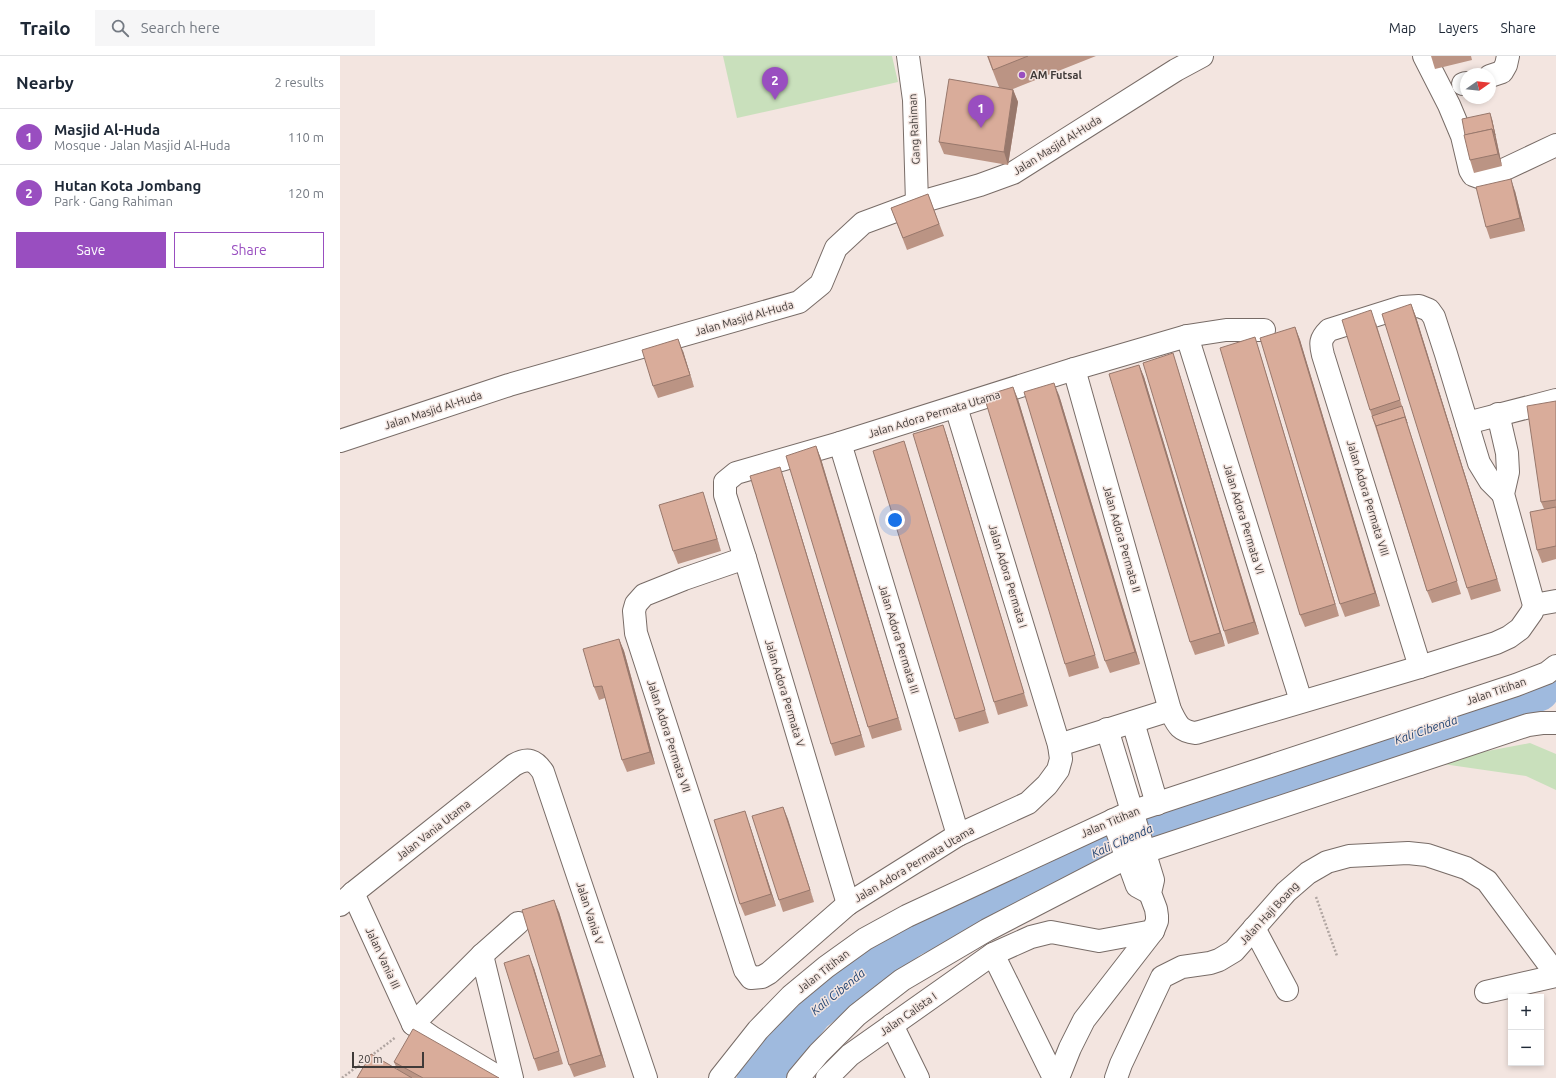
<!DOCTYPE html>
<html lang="en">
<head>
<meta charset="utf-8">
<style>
  body { margin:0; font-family:Ubuntu,sans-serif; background:#f6f6f7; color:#1f2937 }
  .controls { position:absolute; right:12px; bottom:12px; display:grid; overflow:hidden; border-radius:0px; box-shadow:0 2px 6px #0003 }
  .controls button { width:36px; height:36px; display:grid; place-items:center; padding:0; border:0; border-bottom:1px solid #e0e1e3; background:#fff; color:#1f2937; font:20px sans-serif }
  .compass { position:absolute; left:1120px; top:12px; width:36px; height:36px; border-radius:50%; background:#fff; box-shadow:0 2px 6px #0003; rotate:76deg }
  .scale { position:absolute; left:12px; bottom:10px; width:72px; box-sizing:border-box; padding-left:4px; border:2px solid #3f3a38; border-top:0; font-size:11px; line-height:14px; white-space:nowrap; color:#3f3a38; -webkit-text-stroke:3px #f3e5e0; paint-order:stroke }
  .you { position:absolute; left:555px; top:464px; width:14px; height:14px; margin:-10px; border:3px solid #fff; border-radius:50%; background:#1a73e8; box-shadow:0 0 0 6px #1a73e833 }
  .badge { display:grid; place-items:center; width:26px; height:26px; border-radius:50%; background:#994ec0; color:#fff; font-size:13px; font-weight:700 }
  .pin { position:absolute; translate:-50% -33px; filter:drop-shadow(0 1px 2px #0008) }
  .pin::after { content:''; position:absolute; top:21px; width:14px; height:12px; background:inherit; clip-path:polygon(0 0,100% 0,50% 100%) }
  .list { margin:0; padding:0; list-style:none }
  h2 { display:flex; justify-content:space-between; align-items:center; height:52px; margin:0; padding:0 16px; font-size:17px }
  h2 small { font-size:13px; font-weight:400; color:#747a83 }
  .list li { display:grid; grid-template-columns:26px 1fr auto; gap:12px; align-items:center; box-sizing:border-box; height:56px; padding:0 16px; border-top:1px solid #e0e1e3 }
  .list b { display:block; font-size:15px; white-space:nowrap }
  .list p { margin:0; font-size:13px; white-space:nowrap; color:#747a83 }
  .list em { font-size:13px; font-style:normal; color:#747a83 }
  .actions { display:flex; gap:8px; padding:12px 16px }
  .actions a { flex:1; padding:9px 0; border:1px solid #994ec0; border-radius:0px; text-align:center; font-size:14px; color:#994ec0 }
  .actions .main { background:#994ec0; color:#fff }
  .icon { flex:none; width:22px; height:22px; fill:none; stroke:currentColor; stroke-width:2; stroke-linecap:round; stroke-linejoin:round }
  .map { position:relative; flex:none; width:1216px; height:1022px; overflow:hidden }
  header { display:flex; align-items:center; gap:24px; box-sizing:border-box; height:56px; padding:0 20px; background:#fff; border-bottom:1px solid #e0e1e3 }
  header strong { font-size:19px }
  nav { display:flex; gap:22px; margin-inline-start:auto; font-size:14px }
  .search { width:280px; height:36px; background:#f6f6f7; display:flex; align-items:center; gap:10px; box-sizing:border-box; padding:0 14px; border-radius:0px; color:#747a83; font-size:15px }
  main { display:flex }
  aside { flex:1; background:#fff }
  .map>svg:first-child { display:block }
  .green { fill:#c9e0bc }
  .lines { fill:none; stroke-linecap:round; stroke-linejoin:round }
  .river { stroke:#9fbade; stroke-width:43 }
  .street-casing { stroke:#786c67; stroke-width:24 }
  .path { stroke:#b0a5a1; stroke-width:2.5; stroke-dasharray:2 2; stroke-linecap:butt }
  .street { stroke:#fff; stroke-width:22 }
  .wall { fill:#bb9484 }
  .shaded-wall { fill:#98786c }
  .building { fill:#d9ac9a; stroke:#98786c }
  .poi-dot { fill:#994ec0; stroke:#f3e5e0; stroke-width:1.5 }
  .labels { text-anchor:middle; stroke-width:3; stroke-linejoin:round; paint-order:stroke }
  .poi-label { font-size:11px; font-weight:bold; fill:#3f3a38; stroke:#f3e5e0; text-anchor:start }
  .street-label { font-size:11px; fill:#3f3a38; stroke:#f3e5e0 }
  .water-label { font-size:12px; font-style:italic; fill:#204372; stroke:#f3e5e0 }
</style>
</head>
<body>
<header>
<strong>Trailo</strong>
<div class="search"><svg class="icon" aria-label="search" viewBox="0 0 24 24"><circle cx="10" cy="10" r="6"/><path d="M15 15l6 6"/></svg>Search here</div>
<nav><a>Map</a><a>Layers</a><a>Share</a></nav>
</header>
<main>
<aside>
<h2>Nearby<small>2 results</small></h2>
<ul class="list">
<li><span class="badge">1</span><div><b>Masjid Al-Huda</b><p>Mosque · Jalan Masjid Al-Huda</p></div><em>110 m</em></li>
<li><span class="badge">2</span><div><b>Hutan Kota Jombang</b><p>Park · Gang Rahiman</p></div><em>120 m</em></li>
</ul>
<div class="actions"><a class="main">Save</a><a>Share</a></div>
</aside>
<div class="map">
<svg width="1216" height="1022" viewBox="0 0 1216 1022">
  <rect width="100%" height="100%" fill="#f3e5e0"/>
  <g class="green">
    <polygon points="383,0 552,0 558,26 397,62"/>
    <polygon points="1190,687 1216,698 1216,734 1186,720 1089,706"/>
  </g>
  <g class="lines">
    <polyline class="river" points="418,1022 472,955 570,880 819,768 1198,634"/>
    <defs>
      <g id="street">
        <polyline points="568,0 574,44 577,147"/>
        <polyline points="1084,0 1109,49 1122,80 1130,114 1133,119 1144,123 1216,89"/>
        <polyline points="1150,20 1162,16 1166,9 1168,0"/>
        <polyline points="1123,28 1126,27"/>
        <polyline points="847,280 961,645"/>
        <path d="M734,313L830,654C837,668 839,675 856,677L1080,611L1156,587L1169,581L1180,573L1192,556L1194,549L1163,438L1168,416L1167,397L1158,358"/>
        <polyline points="1127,367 1216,344"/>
        <polyline points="0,385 169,329 459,246 481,228 496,192 523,167 577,147 640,129 673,117 836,14 862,0"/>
        <polyline points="500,387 618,779"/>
        <polyline points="405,502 344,523 304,539 296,548 294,555 296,577 405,914 411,922 422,921 429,917 508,848 618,779 688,747 707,729 718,714 721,703 719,689 616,351"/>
        <polyline points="1194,549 1216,545"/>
        <path d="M1080,611L983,299C980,287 980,283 989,274L1062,251L1079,250L1089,254L1094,261L1106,298L1139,407L1150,425L1163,438"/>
        <polyline points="793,666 817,748"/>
        <polyline points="719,689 830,654"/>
        <polyline points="773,764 797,830 810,837"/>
        <polyline points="13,837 73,968 93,982 160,1022"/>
        <polyline points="508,848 405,502 385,439 385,426 396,417 500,387 734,313 847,280 886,274 924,274"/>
        <path d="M0,849L13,837L174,709C188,701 195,704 203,716L306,1022"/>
        <polyline points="914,872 947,934"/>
        <polyline points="653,898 714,1022"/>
        <polyline points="142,899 172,1022"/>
        <polyline points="1146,936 1216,920"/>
        <polyline points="73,968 142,899 178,867"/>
        <polyline points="552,969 578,1022"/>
        <polyline points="380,1022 418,974 451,940 486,911 525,883 567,860 791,756 1176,629 1207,617 1216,610"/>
        <polyline points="458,1022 479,997 517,959 562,924 647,874 786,802 1188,669 1202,667 1216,667"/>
        <polyline points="487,1022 510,999 653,898 691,881 711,876 759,885 813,875"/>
        <polyline points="718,1022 730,992 744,964 813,875 817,865 817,860 816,853 810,837 813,824 767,673"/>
        <polyline points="776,1022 781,1008 822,921 842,911 870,907 879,904 894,895 946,836 968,817 987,806 1009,800 1068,797 1087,799 1126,812 1147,825 1216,918"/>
      </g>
    </defs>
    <use href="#street" class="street-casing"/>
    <g class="path">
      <polyline points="976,841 997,900"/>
      <polyline points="2,1022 56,981"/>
    </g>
    <use href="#street" class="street"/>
  </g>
  <g class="wall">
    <polygon points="647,0 756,0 673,33 678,46 668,109 604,98 599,86 659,31"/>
    <polygon points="1091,0 1131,0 1132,4 1095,13"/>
    <polygon points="1152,63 1162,110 1134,117 1130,104"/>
    <polygon points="1175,135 1185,175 1150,183 1146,171"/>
    <polygon points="588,138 604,180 567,194 551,152"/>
    <polygon points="1071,248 1076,261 1161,535 1131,544 1127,532"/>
    <polygon points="1036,267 1121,538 1092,547 1087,535 1030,354"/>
    <polygon points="955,271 960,284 1040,550 1005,561 1000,548"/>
    <polygon points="919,294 999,560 965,571 960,559"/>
    <polygon points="343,295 354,331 318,342 313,330"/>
    <polygon points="799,309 804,321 885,590 855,599 850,586"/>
    <polygon points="837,310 919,578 888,588 884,575"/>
    <polygon points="719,339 800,608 770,617 765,605"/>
    <polygon points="678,343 759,612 729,621 725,608"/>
    <polygon points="1216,345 1216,503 1202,507 1197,494 1204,453 1201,446"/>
    <polygon points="603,369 607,381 688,650 658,659 654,646"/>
    <polygon points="564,385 568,398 649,667 619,676 615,663"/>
    <polygon points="476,390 481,403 562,674 532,683 528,671"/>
    <polygon points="444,423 525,691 495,700 491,688"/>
    <polygon points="367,449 381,495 338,508 333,495"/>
    <polygon points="279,583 284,595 315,708 287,716 282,704 265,642 259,644 254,631"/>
    <polygon points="443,751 474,846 443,856 439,844"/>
    <polygon points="409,767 436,850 405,860 400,848"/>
    <polygon points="219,856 266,1011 234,1021 229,1009"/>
    <polygon points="194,912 223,1008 198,1015 194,1003"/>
    <polygon points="54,1006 159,1022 17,1022 57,1013"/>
  </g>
  <g class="shaded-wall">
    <polygon points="673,34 678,46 668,109 664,96"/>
    <polygon points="1150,57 1152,63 1162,110 1158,98"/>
    <polygon points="1171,123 1175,135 1185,175 1180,162"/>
    <polygon points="1071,248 1076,261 1161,535 1157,523"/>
    <polygon points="955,271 960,284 1040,550 1035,537"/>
    <polygon points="915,281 919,294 999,560 995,548"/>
    <polygon points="338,283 343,295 354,331"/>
    <polygon points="833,297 837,310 919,578 914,566"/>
    <polygon points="799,309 804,321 885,590 880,577"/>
    <polygon points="714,327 719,339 800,608 795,596"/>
    <polygon points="673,331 678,343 759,612 755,599"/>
    <polygon points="603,369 607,381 688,650 684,637"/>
    <polygon points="564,385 568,398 649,667 645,654"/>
    <polygon points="476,390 481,403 562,674 558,662"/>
    <polygon points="440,411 444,423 525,691 521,679"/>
    <polygon points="363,436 367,449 381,495 377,483"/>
    <polygon points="279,583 284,595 315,708 310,696"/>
    <polygon points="443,751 448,763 474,846 470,834"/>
    <polygon points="405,755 409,767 436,850 431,838"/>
    <polygon points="214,844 219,856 266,1011 261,999"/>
    <polygon points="189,899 194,912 223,1008 219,995"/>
  </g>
  <g class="building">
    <polygon points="648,0 688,0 653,14"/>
    <polygon points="609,23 673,34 664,96 599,86"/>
    <polygon points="1150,57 1155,79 1152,73 1125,79 1122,63"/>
    <polygon points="1152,73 1158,98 1130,104 1124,79"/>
    <polygon points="1171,123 1180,162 1146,171 1136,131"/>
    <polygon points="588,138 599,168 563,182 551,152"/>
    <polygon points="1071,248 1157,523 1127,532 1042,258"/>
    <polygon points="1031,254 1060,344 1030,354 1002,264"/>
    <polygon points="955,271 1035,537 1000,548 920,282"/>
    <polygon points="915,281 995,548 960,559 880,292"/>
    <polygon points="338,283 350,319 313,330 302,294"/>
    <polygon points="833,297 914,566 884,575 803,307"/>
    <polygon points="799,309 880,577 850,586 769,318"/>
    <polygon points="714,327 795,596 765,605 684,336"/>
    <polygon points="673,331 755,599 725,608 644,340"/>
    <polygon points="1216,345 1216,444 1201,446 1187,350"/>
    <polygon points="1062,350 1067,367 1065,361 1036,370 1032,360"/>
    <polygon points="1065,361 1117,525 1087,535 1036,370"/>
    <polygon points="603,369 684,637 654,646 573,378"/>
    <polygon points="564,385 645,654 615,663 533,395"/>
    <polygon points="476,390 558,662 528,671 446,400"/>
    <polygon points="440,411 521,679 491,688 410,420"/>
    <polygon points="363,436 377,483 333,495 319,449"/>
    <polygon points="1216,451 1216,490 1197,494 1190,456"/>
    <polygon points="279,583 310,696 282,704 262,630 254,631 243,593"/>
    <polygon points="443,751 470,834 439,844 412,760"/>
    <polygon points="405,755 431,838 400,848 374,764"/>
    <polygon points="214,844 261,999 229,1009 182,854"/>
    <polygon points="189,899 219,995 194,1003 164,907"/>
    <polygon points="73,973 159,1022 83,1022 54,1006"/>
    <polygon points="31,998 72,1022 17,1022"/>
  </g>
  <circle class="poi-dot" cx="682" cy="19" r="4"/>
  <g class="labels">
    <g class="poi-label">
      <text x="690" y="23">AM Futsal</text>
    </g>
    <g class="street-label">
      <text transform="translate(574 73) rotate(-93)" y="4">Gang Rahiman</text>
      <text transform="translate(717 89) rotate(-32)" y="4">Jalan Masjid Al-Huda</text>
      <text transform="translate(404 262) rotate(-16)" y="4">Jalan Masjid Al-Huda</text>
      <text transform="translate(93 354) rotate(-18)" y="4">Jalan Masjid Al-Huda</text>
      <text transform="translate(594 358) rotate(-17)" y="4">Jalan Adora Permata Utama</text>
      <text transform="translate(1028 442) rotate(73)" y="4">Jalan Adora Permata VIII</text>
      <text transform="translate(904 463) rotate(73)" y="4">Jalan Adora Permata VI</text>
      <text transform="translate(782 483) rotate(74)" y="4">Jalan Adora Permata II</text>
      <text transform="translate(668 520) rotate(73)" y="4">Jalan Adora Permata I</text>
      <text transform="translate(559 583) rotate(73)" y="4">Jalan Adora Permata III</text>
      <text transform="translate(1156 635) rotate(-19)" y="4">Jalan Titihan</text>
      <text transform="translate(445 637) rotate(73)" y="4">Jalan Adora Permata V</text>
      <text transform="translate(329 680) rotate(72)" y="4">Jalan Adora Permata VII</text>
      <text transform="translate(770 766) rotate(-23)" y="4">Jalan Titihan</text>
      <text transform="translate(93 774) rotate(-38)" y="4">Jalan Vania Utama</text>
      <text transform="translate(574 808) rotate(-31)" y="4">Jalan Adora Permata Utama</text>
      <text transform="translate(250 857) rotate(72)" y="4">Jalan Vania V</text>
      <text transform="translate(929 857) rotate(-47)" y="4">Jalan Haji Boang</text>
      <text transform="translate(43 902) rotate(65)" y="4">Jalan Vania III</text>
      <text transform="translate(483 915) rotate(-38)" y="4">Jalan Titihan</text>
      <text transform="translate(568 958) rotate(-35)" y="4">Jalan Calista I</text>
    </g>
    <g class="water-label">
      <text transform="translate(1086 674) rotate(-19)" y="4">Kali Cibenda</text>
      <text transform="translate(782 785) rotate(-24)" y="4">Kali Cibenda</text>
      <text transform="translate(498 936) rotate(-39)" y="4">Kali Cibenda</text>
    </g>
  </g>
</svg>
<div class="controls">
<button>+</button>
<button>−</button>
</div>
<svg class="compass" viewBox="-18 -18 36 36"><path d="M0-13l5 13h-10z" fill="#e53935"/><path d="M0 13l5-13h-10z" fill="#747a83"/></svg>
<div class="scale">20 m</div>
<div class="you"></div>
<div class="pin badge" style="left:641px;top:72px">1</div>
<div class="pin badge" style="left:435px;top:44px">2</div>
</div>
</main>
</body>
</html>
